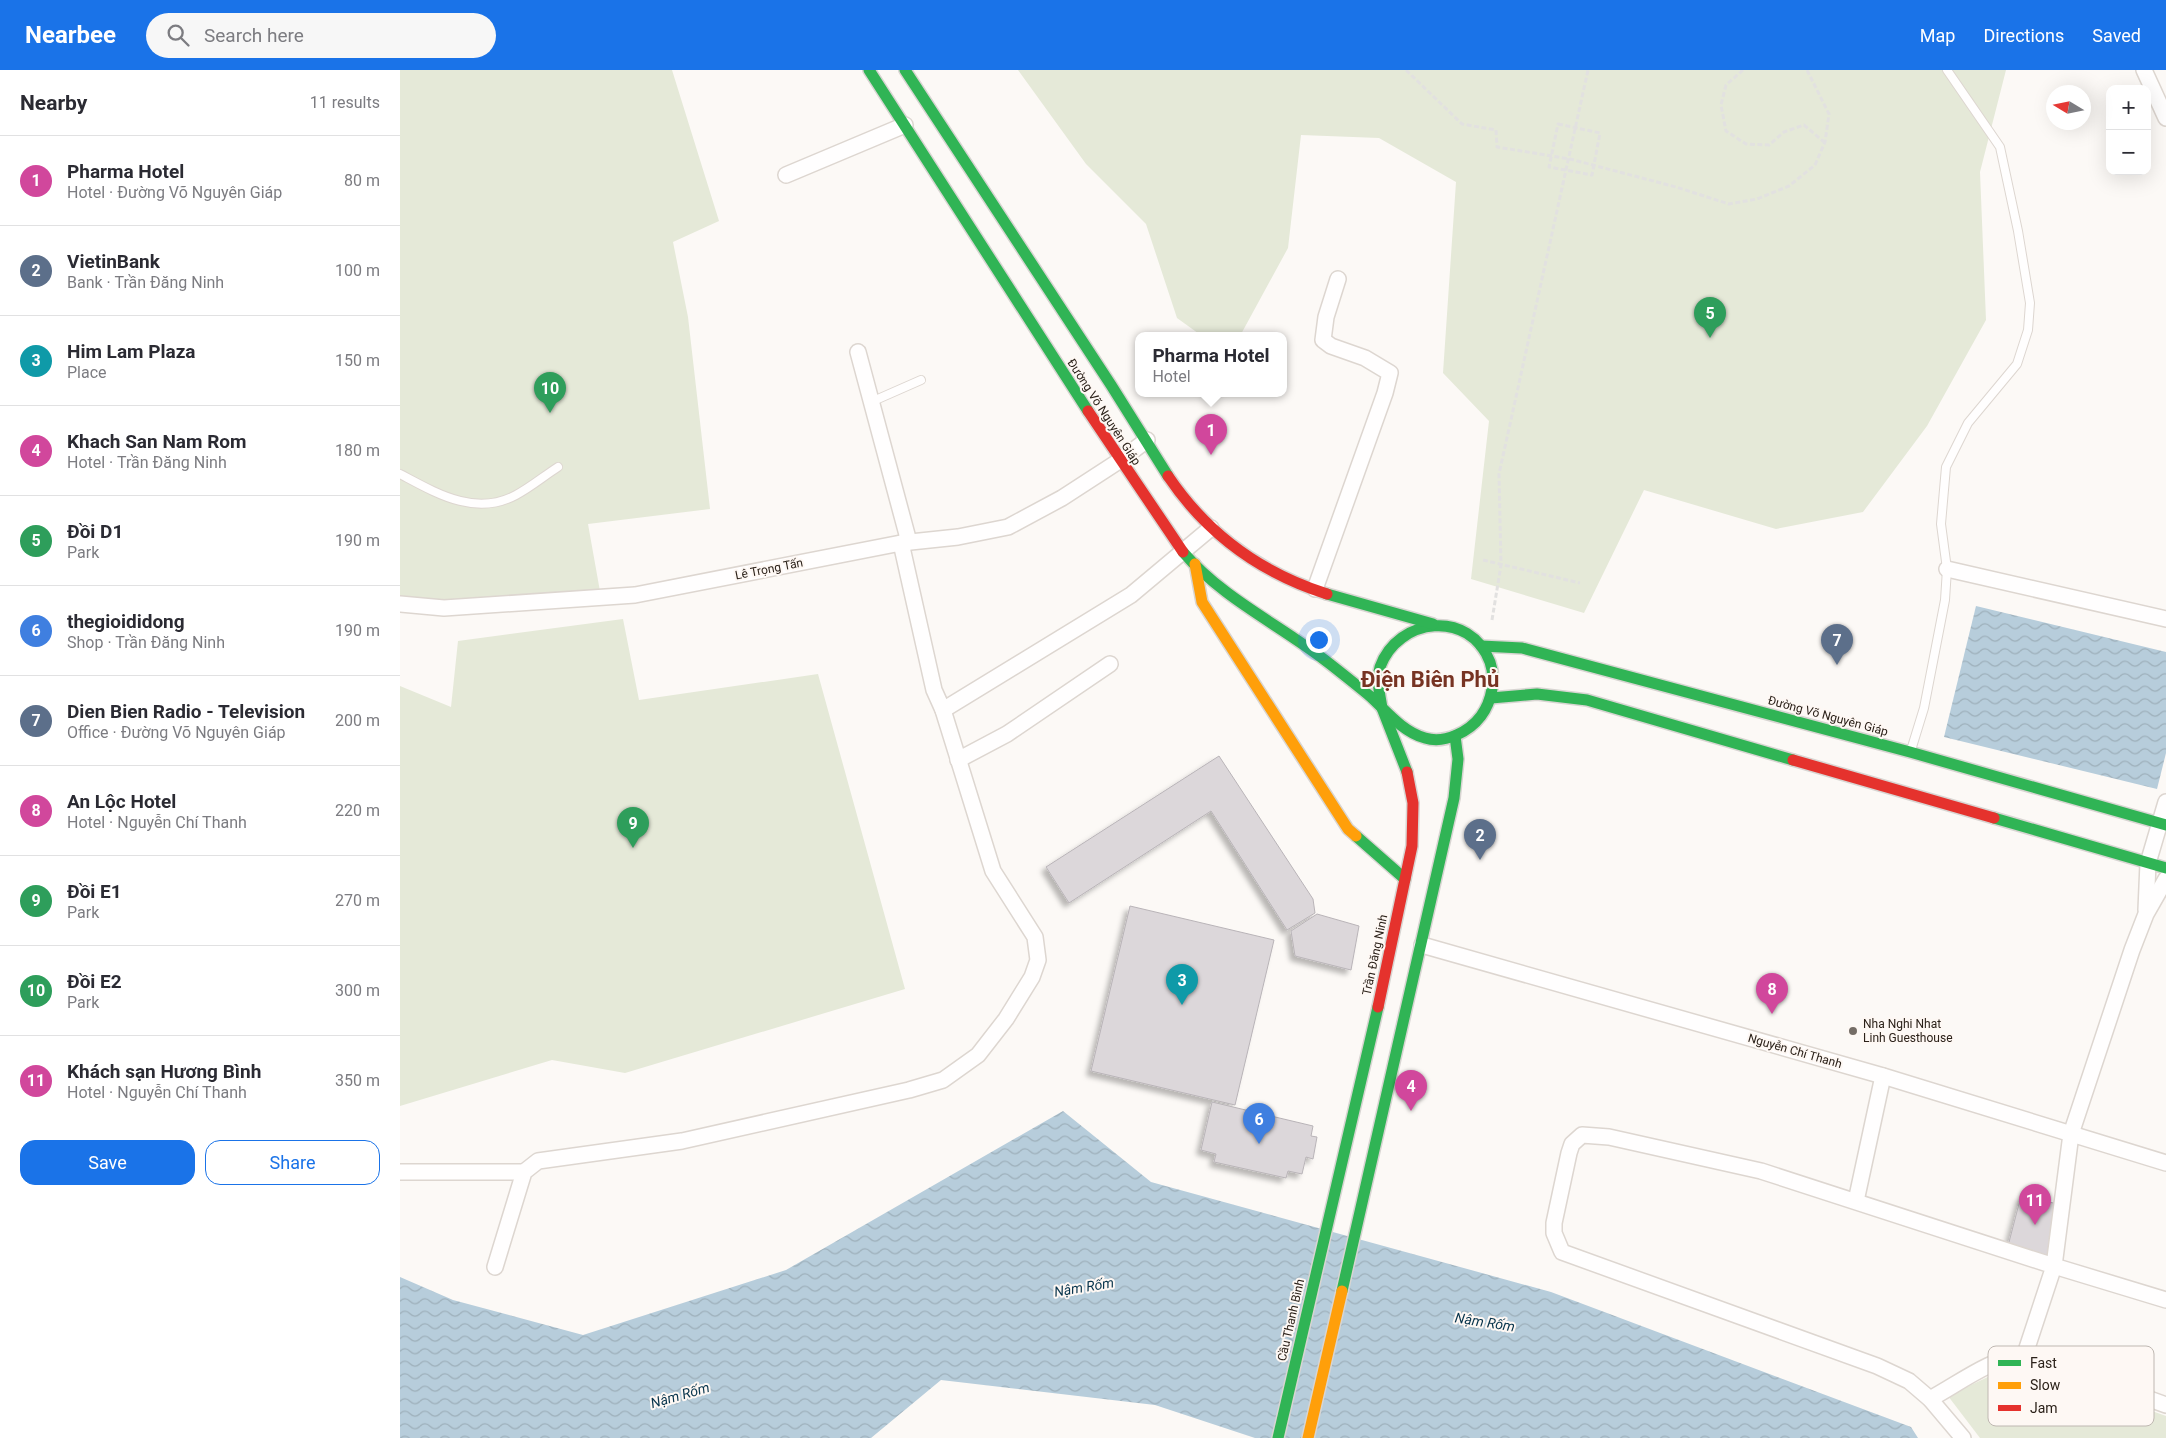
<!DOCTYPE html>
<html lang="en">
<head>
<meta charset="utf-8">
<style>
  body { margin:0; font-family:Roboto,sans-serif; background:#f7f7f7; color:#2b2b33 }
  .controls { position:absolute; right:15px; top:15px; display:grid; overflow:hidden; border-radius:10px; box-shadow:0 5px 20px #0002 }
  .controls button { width:45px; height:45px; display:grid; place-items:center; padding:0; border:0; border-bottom:1px solid #e1e1e2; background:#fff; color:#2b2b33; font:25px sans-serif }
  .compass { position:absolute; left:1646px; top:15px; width:45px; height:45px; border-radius:50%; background:#fff; box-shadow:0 5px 20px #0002; rotate:280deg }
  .you { position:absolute; left:918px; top:569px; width:18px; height:18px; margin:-12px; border:4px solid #fff; border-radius:50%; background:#1a73e8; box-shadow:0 0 0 8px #1a73e833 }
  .badge { display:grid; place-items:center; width:32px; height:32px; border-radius:50%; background:#1a73e8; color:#fff; font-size:16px; font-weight:700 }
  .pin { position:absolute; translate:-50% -41px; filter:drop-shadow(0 1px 2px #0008) }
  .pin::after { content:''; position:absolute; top:26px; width:18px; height:15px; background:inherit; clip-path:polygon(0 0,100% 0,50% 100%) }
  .popup { position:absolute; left:735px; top:262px; width:152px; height:65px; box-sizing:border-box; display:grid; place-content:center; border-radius:10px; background:#fff; filter:drop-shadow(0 1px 4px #0005); font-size:16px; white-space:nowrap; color:#7c7c81 }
  .popup b { font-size:19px; color:#2b2b33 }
  .popup::after { content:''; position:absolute; left:50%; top:100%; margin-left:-10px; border:10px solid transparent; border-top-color:#fff }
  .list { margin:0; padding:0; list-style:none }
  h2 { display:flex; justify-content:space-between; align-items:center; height:65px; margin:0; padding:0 20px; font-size:21px }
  h2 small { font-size:16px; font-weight:400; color:#7c7c81 }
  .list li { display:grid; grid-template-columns:32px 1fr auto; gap:15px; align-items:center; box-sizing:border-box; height:90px; padding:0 20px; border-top:1px solid #e1e1e2 }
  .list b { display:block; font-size:19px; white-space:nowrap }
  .list p { margin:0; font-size:16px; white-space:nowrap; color:#7c7c81 }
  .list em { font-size:16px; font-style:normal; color:#7c7c81 }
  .actions { display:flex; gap:10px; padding:15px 20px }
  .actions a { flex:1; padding:11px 0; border:1px solid #1a73e8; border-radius:15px; text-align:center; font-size:18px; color:#1a73e8 }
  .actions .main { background:#1a73e8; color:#fff }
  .icon { flex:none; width:28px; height:28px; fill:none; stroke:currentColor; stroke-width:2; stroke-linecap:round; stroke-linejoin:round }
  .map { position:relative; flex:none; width:1766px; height:1368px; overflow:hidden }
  header { display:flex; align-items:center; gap:30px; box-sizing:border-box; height:70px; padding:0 25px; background:#1a73e8; color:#fff }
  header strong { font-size:24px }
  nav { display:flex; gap:28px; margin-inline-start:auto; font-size:18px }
  .search { width:350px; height:45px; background:#f7f7f7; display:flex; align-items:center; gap:12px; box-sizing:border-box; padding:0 18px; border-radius:28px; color:#7c7c81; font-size:19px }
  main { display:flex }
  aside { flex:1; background:#fff }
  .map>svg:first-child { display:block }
  .park { fill:#e5e9d8 }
  .water { fill:url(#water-waves) }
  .building { fill:#dcd7da; stroke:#b9b4b8; filter:url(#shadow) }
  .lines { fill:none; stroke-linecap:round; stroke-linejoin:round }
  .lane-casing { stroke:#ddd6d0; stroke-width:10 }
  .street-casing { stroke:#ddd6d0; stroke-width:18 }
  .fast-casing { stroke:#d8d5d2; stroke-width:14 }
  .slow-casing { stroke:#d8d5d2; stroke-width:14 }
  .jam-casing { stroke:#d8d5d2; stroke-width:14 }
  .path { stroke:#e2e1e0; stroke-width:3; stroke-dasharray:5 2.5; stroke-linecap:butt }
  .lane { stroke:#fffefe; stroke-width:8 }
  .street { stroke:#fffefe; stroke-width:15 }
  .fast { stroke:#30b455; stroke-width:11 }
  .slow { stroke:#ff9f0a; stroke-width:11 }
  .jam { stroke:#e5322d; stroke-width:11 }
  .poi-dot { fill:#746d66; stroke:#fef8f4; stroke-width:2 }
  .labels { text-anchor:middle; stroke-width:4; stroke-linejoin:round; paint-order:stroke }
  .street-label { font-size:12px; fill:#2b2119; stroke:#fef8f4 }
  .poi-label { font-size:12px; fill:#2b2119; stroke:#fef8f4; text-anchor:start }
  .water-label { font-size:14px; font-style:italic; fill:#06334b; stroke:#fef8f4 }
  .town-label { font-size:22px; font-weight:bold; fill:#732; stroke:#fef8f4 }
  .key { fill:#fef8f4; stroke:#bfb8b2; stroke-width:1 }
  .key-label { font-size:14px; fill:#2b2119 }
</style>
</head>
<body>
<header>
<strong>Nearbee</strong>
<div class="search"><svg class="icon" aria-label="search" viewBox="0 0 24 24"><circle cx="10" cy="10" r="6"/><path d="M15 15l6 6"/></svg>Search here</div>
<nav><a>Map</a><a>Directions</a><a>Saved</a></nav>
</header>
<main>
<aside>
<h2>Nearby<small>11 results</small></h2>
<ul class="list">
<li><span class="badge" style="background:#d1479c">1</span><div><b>Pharma Hotel</b><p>Hotel · Đường Võ Nguyên Giáp</p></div><em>80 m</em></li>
<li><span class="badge" style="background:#5c6f8a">2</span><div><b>VietinBank</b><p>Bank · Trần Đăng Ninh</p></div><em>100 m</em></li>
<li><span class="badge" style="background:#0f9aa8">3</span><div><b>Him Lam Plaza</b><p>Place</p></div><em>150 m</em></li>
<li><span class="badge" style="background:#d1479c">4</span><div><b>Khach San Nam Rom</b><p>Hotel · Trần Đăng Ninh</p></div><em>180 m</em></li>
<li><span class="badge" style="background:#2e9e5b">5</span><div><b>Đồi D1</b><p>Park</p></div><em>190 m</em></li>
<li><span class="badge" style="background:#3f7fe0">6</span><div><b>thegioididong</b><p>Shop · Trần Đăng Ninh</p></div><em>190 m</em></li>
<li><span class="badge" style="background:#5c6f8a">7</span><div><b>Dien Bien Radio - Television</b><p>Office · Đường Võ Nguyên Giáp</p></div><em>200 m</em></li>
<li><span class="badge" style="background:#d1479c">8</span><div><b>An Lộc Hotel</b><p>Hotel · Nguyễn Chí Thanh</p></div><em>220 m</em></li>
<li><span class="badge" style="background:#2e9e5b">9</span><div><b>Đồi E1</b><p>Park</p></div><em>270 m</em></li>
<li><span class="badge" style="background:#2e9e5b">10</span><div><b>Đồi E2</b><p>Park</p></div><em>300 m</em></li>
<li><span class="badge" style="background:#d1479c">11</span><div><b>Khách sạn Hương Bình</b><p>Hotel · Nguyễn Chí Thanh</p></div><em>350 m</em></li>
</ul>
<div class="actions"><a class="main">Save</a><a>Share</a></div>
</aside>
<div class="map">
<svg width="1766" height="1368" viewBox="0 0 1766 1368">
  <defs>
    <pattern id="water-waves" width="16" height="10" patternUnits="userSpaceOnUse" patternTransform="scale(1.25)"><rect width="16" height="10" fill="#b7cddb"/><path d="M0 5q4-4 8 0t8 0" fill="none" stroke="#9eb0bb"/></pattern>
    <filter id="shadow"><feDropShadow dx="-4.5" dy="4.5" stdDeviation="2.5" flood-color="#0004"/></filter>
  </defs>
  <rect width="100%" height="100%" fill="#fcf9f6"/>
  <g class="park">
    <polygon points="0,0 272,0 319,151 273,172 288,247 310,439 188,454 201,527 44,538 0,526"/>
    <polygon points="618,0 1606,0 1580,102 1586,250 1527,356 1463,442 1376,459 1244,420 1184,543 1071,509 1089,351 1043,303 1056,112 979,68 901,65 888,178 840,266 802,266 777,248 746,154 686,94"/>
    <polygon points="223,549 239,630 418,604 505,919 225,1003 152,990 0,1036 0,616 51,637 58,571"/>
    <polygon points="1617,1293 1766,1346 1766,1368 1580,1368 1548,1326"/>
  </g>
  <g class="water">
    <polygon points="1576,536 1766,582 1766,683 1757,719 1544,667"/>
    <polygon points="663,1041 751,1112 1151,1222 1511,1357 1518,1368 855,1368 755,1335 541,1310 471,1368 0,1368 0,1207 53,1230 183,1265 386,1200"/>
  </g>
  <g class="building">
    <polygon points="819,686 913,829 915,843 887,860 811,741 669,833 646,797"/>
    <polygon points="730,836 874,870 835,1035 691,1001"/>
    <polygon points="917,844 959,856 951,900 895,886 891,861"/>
    <polygon points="812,1032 913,1056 911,1066 917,1067 913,1089 906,1087 902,1104 888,1101 886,1108 814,1092 816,1084 801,1080"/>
    <polygon points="1621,1126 1658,1134 1651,1191 1608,1176"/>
  </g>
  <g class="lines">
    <defs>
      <g id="lane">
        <polyline points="471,332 521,310"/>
        <path d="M0,404C36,423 75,447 116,425C131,417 144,406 158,397"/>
        <polyline points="1512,677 1524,638 1545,530 1547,499 1541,454 1546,397 1568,353 1617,294 1628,260 1630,233 1618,161 1600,77 1547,0"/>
      </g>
      <g id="street">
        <polyline points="1744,0 1766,48"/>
        <polyline points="386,105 505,55"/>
        <polyline points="458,282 509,472"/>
        <polyline points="1547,499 1766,549"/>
        <polyline points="915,519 985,323 990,303 965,288 931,276 923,270 926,247 938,209"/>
        <polyline points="0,534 44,538 235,525 501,473 558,467 608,457 662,428 719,391 747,370"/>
        <polyline points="543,640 731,525 811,458"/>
        <polyline points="558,690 607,664 710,594"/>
        <polyline points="1766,809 1746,844 1732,880 1671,1064 1654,1196 1766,1230"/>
        <polyline points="1746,840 1748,793 1766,732"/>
        <polyline points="1022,875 1483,1006 1766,1093"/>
        <polyline points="0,1102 124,1102"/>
        <polyline points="1456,1131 1483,1006"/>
        <polyline points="95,1197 124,1102 138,1091 282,1071 509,1020 543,1010 578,985 606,949 632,907 638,890 635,867 593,801 543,640 534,620 501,473"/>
        <path d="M1530,1329C1561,1312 1590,1289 1625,1284L1766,1335"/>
        <polyline points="1563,1368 1530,1329 1509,1311 1477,1296 1162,1182 1154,1163 1154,1153 1169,1083 1172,1074 1182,1065 1209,1067 1361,1101 1654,1196 1625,1284"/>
      </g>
      <g id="fast">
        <polyline points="469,0 688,341"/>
        <polyline points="505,0 711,315 768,406"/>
        <path d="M783,482C824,530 881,555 930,594C944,605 958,616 971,627C987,642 1003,662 1025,668C1045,674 1069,662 1081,646C1092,631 1096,609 1090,592C1070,539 998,547 980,597C976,610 980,625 982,638"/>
        <polyline points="927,524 1033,554"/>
        <polyline points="1081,576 1122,578 1510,682 1766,755"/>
        <polyline points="1091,628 1137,624 1187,630 1393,690"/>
        <polyline points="982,638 1007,702"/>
        <polyline points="1594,748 1766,798"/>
        <polyline points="956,766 1005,809"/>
        <polyline points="942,1221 1054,728 1058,689 1055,666"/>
        <polyline points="878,1368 978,937"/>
      </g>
      <g id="slow">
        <polyline points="795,494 802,532 948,759 956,766"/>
        <polyline points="908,1368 942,1221"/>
      </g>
      <g id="jam">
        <polyline points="688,341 783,482"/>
        <path d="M768,406C807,464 861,503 927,524"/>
        <polyline points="1393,690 1594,748"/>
        <polyline points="978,937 1012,776 1013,733 1007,702"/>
      </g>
    </defs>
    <use href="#lane" class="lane-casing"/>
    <use href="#street" class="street-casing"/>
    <use href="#fast" class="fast-casing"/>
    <use href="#slow" class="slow-casing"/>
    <use href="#jam" class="jam-casing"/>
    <g class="path">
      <polyline points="1006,0 1062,54 1096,60 1097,77 1170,89 1276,117 1329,134 1357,129 1389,116 1415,95 1425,72 1429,44 1407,0"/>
      <polyline points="1343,0 1326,15 1321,35 1326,61 1346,74 1369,75 1384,62 1404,55 1424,72"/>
      <polygon points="1158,54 1200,63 1192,105 1149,97"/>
      <polyline points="1083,490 1180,513"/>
      <polyline points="1092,550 1101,495 1099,404 1188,0"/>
    </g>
    <use href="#lane" class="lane"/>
    <use href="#street" class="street"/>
    <use href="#fast" class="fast"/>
    <use href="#slow" class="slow"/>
    <use href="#jam" class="jam"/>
  </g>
  <circle class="poi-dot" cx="1453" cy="961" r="5"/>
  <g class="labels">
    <g class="street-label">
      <text transform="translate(704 342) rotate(57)" y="4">Đường Võ Nguyên Giáp</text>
      <text transform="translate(369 499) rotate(-11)" y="4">Lê Trọng Tấn</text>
      <text transform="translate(1428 646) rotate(15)" y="4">Đường Võ Nguyên Giáp</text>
      <text transform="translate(975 885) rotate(-78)" y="4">Trần Đăng Ninh</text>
      <text transform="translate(1395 981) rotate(16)" y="4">Nguyễn Chí Thanh</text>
      <text transform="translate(891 1250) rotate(-77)" y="4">Cầu Thanh Bình</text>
    </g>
    <g class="poi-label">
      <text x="1463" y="958">Nha Nghi Nhat<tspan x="1463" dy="14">Linh Guesthouse</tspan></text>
    </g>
    <g class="water-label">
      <text transform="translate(684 1217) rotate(-9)" y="5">Nậm Rốm</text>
      <text transform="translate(1085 1252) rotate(9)" y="5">Nậm Rốm</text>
      <text transform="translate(280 1325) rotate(-16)" y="5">Nậm Rốm</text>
    </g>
    <g class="town-label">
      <text x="1030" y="617">Điện Biên Phủ</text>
    </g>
  </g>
  <rect x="1588" y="1276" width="166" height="80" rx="8" class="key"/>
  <rect x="1598" y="1290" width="23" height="6" fill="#30b455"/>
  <rect x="1598" y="1312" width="23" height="7" fill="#ff9f0a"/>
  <rect x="1598" y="1335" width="23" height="6" fill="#e5322d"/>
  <g class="key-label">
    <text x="1630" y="1298">Fast</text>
    <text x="1630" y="1320">Slow</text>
    <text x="1630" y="1343">Jam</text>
  </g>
</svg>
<div class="controls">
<button>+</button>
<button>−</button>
</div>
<svg class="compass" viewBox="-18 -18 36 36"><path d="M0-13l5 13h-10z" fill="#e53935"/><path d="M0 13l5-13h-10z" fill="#7c7c81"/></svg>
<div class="you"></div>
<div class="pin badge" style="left:811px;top:385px;background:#d1479c">1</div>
<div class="popup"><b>Pharma Hotel</b>Hotel</div>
<div class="pin badge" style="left:1080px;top:790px;background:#5c6f8a">2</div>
<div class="pin badge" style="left:782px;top:935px;background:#0f9aa8">3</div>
<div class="pin badge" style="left:1011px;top:1041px;background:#d1479c">4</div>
<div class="pin badge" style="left:1310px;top:268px;background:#2e9e5b">5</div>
<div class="pin badge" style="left:859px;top:1074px;background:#3f7fe0">6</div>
<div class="pin badge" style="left:1437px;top:595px;background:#5c6f8a">7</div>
<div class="pin badge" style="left:1372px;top:944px;background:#d1479c">8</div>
<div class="pin badge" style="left:233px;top:778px;background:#2e9e5b">9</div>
<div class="pin badge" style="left:150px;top:343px;background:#2e9e5b">10</div>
<div class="pin badge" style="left:1635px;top:1155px;background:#d1479c">11</div>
</div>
</main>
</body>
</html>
